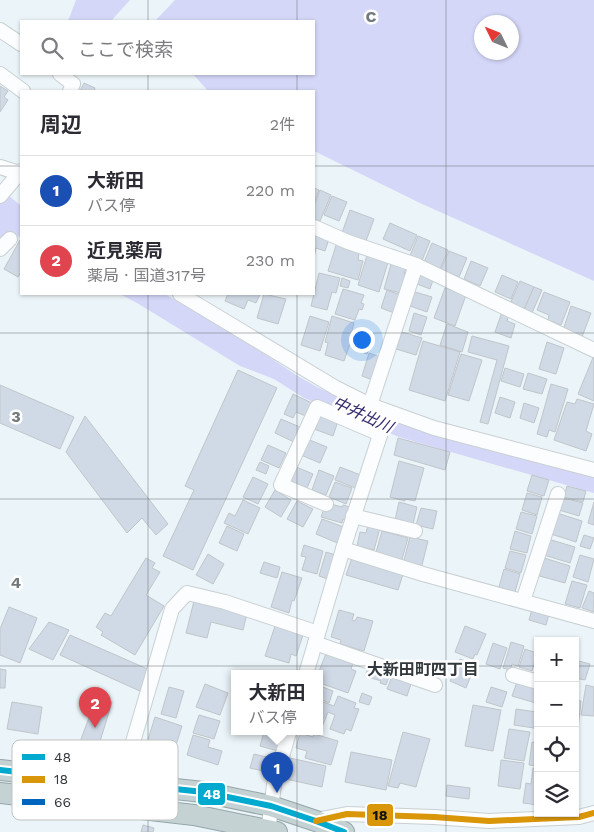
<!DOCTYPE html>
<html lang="ja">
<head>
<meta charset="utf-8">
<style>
  body { margin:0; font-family:"Work Sans","Noto Sans JP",sans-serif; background:#f2f2f3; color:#2b2b33 }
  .controls { position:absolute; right:15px; bottom:15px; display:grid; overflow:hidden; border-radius:0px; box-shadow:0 1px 4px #0004 }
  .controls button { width:45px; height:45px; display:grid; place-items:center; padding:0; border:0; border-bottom:1px solid #e1e1e2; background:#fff; color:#2b2b33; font:25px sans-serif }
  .compass { position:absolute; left:474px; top:15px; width:45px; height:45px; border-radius:50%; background:#fff; box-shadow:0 1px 4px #0004; rotate:313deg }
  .you { position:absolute; left:361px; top:339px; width:18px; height:18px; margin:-12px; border:4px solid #fff; border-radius:50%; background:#1a73e8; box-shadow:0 0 0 8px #1a73e833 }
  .badge { display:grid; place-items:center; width:32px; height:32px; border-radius:50%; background:#737a7d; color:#fff; font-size:16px; font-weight:700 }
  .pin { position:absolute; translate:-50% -41px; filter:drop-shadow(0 1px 2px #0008) }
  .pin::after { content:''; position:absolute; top:26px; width:18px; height:15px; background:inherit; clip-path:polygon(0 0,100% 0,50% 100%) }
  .popup { position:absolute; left:231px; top:670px; width:92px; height:65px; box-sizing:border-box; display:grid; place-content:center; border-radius:0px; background:#fff; filter:drop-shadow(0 1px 4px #0005); font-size:16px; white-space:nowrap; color:#7c7c81 }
  .popup b { font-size:19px; color:#2b2b33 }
  .popup::after { content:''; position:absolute; left:50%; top:100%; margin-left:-10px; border:10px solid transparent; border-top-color:#fff }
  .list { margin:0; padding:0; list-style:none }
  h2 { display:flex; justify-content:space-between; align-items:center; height:65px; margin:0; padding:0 20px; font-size:21px }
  h2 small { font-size:16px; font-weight:400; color:#7c7c81 }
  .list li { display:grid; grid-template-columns:32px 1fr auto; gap:15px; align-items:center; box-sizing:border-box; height:70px; padding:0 20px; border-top:1px solid #e1e1e2 }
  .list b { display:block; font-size:19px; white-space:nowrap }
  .list p { margin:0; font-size:16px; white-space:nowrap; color:#7c7c81 }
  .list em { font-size:16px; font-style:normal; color:#7c7c81 }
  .icon { flex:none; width:28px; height:28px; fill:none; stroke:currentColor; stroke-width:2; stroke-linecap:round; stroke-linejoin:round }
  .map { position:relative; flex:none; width:594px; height:832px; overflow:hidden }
  .search { position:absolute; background:#fff; box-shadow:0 1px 4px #0004; left:20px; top:20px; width:295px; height:55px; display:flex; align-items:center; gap:12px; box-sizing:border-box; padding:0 18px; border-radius:0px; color:#7c7c81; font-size:19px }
  .panel { position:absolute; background:#fff; box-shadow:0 1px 4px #0004; left:20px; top:90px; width:295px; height:205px; border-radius:0px }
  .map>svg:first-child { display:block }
  .water { fill:#d5d7f8; fill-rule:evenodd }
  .building { fill:#d0dae6; stroke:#c0c5c9 }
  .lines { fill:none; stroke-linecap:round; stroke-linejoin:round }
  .minor-casing { stroke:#c9d0d3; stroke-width:16 }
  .highway-casing { stroke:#95a6a9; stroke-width:22 }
  .minor { stroke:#fcfdfe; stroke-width:14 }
  .highway { stroke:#c4d2d4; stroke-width:20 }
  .bus-1-casing { stroke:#fff; stroke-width:10 }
  .bus-2-casing { stroke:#fff; stroke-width:10 }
  .bus-1 { stroke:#00a9ce; stroke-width:6 }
  .bus-2 { stroke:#d99609; stroke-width:6 }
  .grid { fill:none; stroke:#737a7d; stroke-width:1; stroke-opacity:0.55 }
  .labels { text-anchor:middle; stroke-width:5; stroke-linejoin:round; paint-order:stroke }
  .water-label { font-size:16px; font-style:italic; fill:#352a6d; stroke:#fff }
  .neighbourhood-label { font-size:16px; font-weight:bold; fill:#32383b; stroke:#fff }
  .key { fill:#fff; stroke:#c2c3c4; stroke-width:1 }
  .key-label { font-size:14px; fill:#32383b }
  .grid-label { font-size:16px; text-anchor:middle; font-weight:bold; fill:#737a7d; stroke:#fff; stroke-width:5; stroke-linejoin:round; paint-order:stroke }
  .line-badge { stroke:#fff; stroke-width:2 }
  .badge-label { font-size:14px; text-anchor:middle; font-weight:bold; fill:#fff }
  .pale-badge-label { font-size:14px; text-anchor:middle; font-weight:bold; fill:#111 }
</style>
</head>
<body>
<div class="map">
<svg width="594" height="832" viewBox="0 0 594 832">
  <rect width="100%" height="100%" fill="#ebf4f8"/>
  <g class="water">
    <polygon points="76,0 130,0 111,21 68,21"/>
    <path d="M175,0H594V281L420,203L314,151V91H208L193,74H314V21H155ZM482,22H512V52H482Z"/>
    <polygon points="7,194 21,206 21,238 15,234 0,243 0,203"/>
    <polygon points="120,294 165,294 260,351 296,375 317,387 360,407 594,474 594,493 399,437 304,398 274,379 240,366 137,303"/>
  </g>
  <g class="building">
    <polygon points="84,83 95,88 94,91 80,91"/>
    <polygon points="0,86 8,91 4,97 8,100 0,112"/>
    <polygon points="314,188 319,190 314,203"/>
    <polygon points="320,190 331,195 320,221 314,219 314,206"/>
    <polygon points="332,196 347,202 339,221 324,215"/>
    <polygon points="350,210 374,219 366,241 342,233"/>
    <polygon points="390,223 417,235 410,251 383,239"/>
    <polygon points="314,231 330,236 325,251 316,248 314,257"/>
    <polygon points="418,236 430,241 421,263 409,258"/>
    <polygon points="20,240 21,272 18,277 4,269"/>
    <polygon points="337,242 348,245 345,249 359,253 358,260 363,261 358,280 328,271"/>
    <polygon points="432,243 448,250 440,269 424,262"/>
    <polygon points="449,251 467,258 459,277 441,269"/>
    <polygon points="368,252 389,259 379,292 358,285"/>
    <polygon points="471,261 488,268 480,286 464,279"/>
    <polygon points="391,264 406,268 404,274 410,276 405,294 384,289"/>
    <polygon points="319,273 340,278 336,293 332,292 327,310 311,306"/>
    <polygon points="421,273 434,277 430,289 417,284"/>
    <polygon points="502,275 518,282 511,299 495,292"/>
    <polygon points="342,278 350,281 348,288 340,286"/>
    <polygon points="520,281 534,287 524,310 510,304"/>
    <polygon points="534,287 542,290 532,313 524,310"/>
    <polygon points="445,288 466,295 455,326 434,318"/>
    <polygon points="343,289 364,295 361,303 364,304 362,310 359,309 355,320 335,314"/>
    <polygon points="387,290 403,296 397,314 381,308"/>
    <polygon points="415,292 432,297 427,312 410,306"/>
    <polygon points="544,292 570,302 561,325 548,320 549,315 537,310"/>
    <polygon points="228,294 260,294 256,303 248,300 244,309 225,301"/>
    <polygon points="264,294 286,299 278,324 257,318"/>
    <polygon points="571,306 591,313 582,337 563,330"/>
    <polygon points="502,312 509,315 507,321 515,324 511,338 495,332"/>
    <polygon points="414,313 427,317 421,335 409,331"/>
    <polygon points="310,316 329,322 320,351 301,345"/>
    <polygon points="332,316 354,323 351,334 358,337 357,342 351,341 344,361 325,355 328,343 325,342"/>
    <polygon points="447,324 468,332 462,352 440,345"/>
    <polygon points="364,331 374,334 367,354 358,351"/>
    <polygon points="402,332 422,338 416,355 396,349"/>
    <polygon points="472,336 509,346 488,424 480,422 497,360 468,352"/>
    <polygon points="423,341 460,352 445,401 409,390"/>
    <polygon points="547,342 564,348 556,374 539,369"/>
    <polygon points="369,353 383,358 375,381 362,376"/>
    <polygon points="461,354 482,360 469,401 448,395"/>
    <polygon points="594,355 594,401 578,394"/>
    <polygon points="505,368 524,374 520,387 501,381"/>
    <polygon points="238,370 277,388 193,570 163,556 194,490 185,486"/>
    <polygon points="528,373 547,379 542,394 523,389"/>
    <polygon points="551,384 568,389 555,432 549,430 547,437 537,434"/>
    <polygon points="0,385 74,417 60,449 0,423"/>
    <polygon points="293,394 314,404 308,417 296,412 293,418 284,414"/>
    <polygon points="500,397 515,402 510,418 495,413"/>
    <polygon points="577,399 594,404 586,431 592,434 586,451 554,440 567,402 575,404"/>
    <polygon points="524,403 539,408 534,423 520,418"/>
    <polygon points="320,414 338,421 333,436 314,429"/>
    <polygon points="85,416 168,524 156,535 142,518 127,533 66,452"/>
    <polygon points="281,419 300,427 294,442 275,433"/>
    <polygon points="398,438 450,452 445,470 394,455"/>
    <polygon points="307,439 327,447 320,463 301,455"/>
    <polygon points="268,445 286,453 279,468 261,460"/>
    <polygon points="399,461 424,468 415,501 405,499 405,501 390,497"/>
    <polygon points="260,462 269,466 266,474 256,470"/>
    <polygon points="294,466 313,474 307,488 288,480"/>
    <polygon points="340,467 363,476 358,489 335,480"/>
    <polygon points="319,470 334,476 326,495 312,490"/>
    <polygon points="532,475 549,480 544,496 527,491"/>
    <polygon points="253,477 268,484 258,504 243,497"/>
    <polygon points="335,482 352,488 346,504 329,497"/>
    <polygon points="567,486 586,491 583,502 564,497"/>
    <polygon points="275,490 291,500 281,517 265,507"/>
    <polygon points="527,493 542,497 537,515 522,510"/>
    <polygon points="563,498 583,503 579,516 559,510"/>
    <polygon points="243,500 260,508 248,534 224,523 229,513 235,516"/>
    <polygon points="297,501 313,509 303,527 287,519"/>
    <polygon points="399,502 417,507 413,524 395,520"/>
    <polygon points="594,502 594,525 588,523"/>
    <polygon points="331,504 342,507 343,505 353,508 349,521 343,519 342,523 321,517 325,506"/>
    <polygon points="421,508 437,511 433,529 416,525"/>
    <polygon points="521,512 537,516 532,534 516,529"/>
    <polygon points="557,513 582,521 576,542 551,534"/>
    <polygon points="322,519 349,529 342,545 316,534"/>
    <polygon points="368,525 380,528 374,550 357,546 360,532 366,533"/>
    <polygon points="227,526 244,534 237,551 219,543"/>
    <polygon points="382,531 408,538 401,563 375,556"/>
    <polygon points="515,531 531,536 527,553 510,549"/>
    <polygon points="584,535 594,538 590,549 580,546"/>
    <polygon points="410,537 428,541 421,569 403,564"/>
    <polygon points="548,539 575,547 570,563 544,555"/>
    <polygon points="304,545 323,551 317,574 302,570 306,557 301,556"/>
    <polygon points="510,551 526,555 521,573 505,568"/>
    <polygon points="326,552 339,556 331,580 319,576"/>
    <polygon points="208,554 224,564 213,584 196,575"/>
    <polygon points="353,555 404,571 398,590 346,575"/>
    <polygon points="580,555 594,559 588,582 573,577"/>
    <polygon points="541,557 570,566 565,583 536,575"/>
    <polygon points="146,558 155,563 152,568 160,572 146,595 164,606 135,655 101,635 103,632 96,627 105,613 111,616"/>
    <polygon points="264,562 280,567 277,578 260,573"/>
    <polygon points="504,569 520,574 515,592 499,587"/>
    <polygon points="282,572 302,578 294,601 292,600 289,613 271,607"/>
    <polygon points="572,581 587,585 580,608 565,604"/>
    <polygon points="589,591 594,593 594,612 582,608"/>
    <polygon points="194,601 247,614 243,630 211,622 207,638 186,633"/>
    <polygon points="533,606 550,611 546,625 529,620"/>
    <polygon points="9,607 37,618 20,663 0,655 0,629"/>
    <polygon points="339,610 354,614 352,620 355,621 357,617 373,621 364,651 340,644 341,640 331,637"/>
    <polygon points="49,622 69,630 53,660 29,649"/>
    <polygon points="276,623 304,632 296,656 291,654 289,663 265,656"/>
    <polygon points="465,626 486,634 477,655 475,654 473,659 455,652"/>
    <polygon points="70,635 152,671 142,692 60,655"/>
    <polygon points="511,642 524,646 518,666 512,664 510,670 503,668"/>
    <polygon points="493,643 507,648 500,669 486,664"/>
    <polygon points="525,649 537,653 532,671 519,667"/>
    <polygon points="327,651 354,660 351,669 356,671 348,693 320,683 320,674 318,674"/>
    <polygon points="460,659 475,665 466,688 450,681"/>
    <polygon points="575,660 590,664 585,680 575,678"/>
    <polygon points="369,665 390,673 386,685 380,683 381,681 365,676"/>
    <polygon points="0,669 6,670 5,688 0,688"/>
    <polygon points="393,674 412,681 407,696 387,689"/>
    <polygon points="517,682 538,689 536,703 512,696"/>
    <polygon points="205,684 228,693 220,715 196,707"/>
    <polygon points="586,685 594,687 594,716 581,715"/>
    <polygon points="320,686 333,691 329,703 320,699"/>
    <polygon points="169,687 184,691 176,718 161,714"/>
    <polygon points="491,687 507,692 502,707 486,702"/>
    <polygon points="362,693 372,697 369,705 359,702"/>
    <polygon points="97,696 112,702 95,758 77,750"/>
    <polygon points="338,696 356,703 354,708 359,709 351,731 346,729 344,734 330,729 335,715 328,712 322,727 320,726 320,706 322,707 323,702 334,706"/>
    <polygon points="575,700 581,701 577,737 575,737"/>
    <polygon points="12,702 42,707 38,734 7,729"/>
    <polygon points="473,705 501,710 493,751 465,746"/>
    <polygon points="516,709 536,712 534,728 514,725"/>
    <polygon points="199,715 220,721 214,739 193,733"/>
    <polygon points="155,717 182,726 171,761 144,752"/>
    <polygon points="509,729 530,732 524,761 504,758"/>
    <polygon points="264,732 282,732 278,751 260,746"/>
    <polygon points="403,732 430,739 416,787 400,783 398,788 388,786"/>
    <polygon points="300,733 313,737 314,734 338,741 331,765 305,758 307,751 296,748"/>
    <polygon points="193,735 210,740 208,747 222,751 218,765 187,755"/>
    <polygon points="532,742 538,743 538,766 529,765"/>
    <polygon points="351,752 392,760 386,790 345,782"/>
    <polygon points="254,754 275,759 272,773 250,768"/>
    <polygon points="290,758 326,766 322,787 286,779"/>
    <polygon points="501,760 524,763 520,789 498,786"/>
    <polygon points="533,768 538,768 538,805 523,803 526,783 531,784"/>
    <polygon points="447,785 470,788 469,799 446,796"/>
    <polygon points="143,825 154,828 153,832 141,832"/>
  </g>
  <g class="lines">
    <defs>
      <g id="minor">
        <polyline points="0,30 21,44"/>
        <polyline points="0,74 23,91"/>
        <polyline points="60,74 73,84 70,91"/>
        <polyline points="0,167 19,173"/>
        <polyline points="0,196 21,171"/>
        <polyline points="314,227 348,242 416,265 594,350"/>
        <polyline points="0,249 10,239"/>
        <polyline points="180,294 336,388 370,405 434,428 594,470"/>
        <polyline points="370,405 416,265"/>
        <polyline points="326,504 281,485 317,407 380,434"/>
        <polyline points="353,516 415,531"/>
        <polyline points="343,549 423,574 594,621"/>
        <polyline points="523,601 558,494"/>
        <polyline points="315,643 435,685"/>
        <polyline points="306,674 343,549 382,429 383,410"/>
        <polyline points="513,675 538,682"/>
        <polyline points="121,783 172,609 187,593 225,602 318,633"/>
        <polyline points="316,820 347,814 434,817 489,821 579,817 594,813"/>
        <polyline points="268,832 274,785 289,732"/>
      </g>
      <g id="highway">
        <polyline points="0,770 203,792 271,806 316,821 344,832"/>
        <polyline points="0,793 194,815 277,832"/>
      </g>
    </defs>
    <use href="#minor" class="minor-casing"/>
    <use href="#highway" class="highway-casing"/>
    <use href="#minor" class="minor"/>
    <use href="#highway" class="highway"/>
    <defs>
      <polyline id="bus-1" points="0,770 203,792 271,806 316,821 344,832"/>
      <polyline id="bus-2" points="316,821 347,814 434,817 489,821 579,817 594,813"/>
    </defs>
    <use href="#bus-1" class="bus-1-casing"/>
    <use href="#bus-2" class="bus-2-casing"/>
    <use href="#bus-1" class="bus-1"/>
    <use href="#bus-2" class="bus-2"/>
  </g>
  <path class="grid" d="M148,0V21M297,0V21M446,0V832M148,74V91M297,74V91M0,166H21M314,166H594M148,294V832M297,294V832M0,333H594M0,499H594M0,666H538M575,666H594"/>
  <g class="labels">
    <g class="water-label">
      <text transform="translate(363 414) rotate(25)" y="6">中井出川</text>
    </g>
    <g class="neighbourhood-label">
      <text x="423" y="675">大新田町四丁目</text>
    </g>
  </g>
  <rect x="12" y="740" width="166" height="80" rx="8" class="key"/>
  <rect x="22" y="754" width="23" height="6" fill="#00a9ce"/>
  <rect x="22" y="776" width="23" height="7" fill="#d99609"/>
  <rect x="22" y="799" width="23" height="6" fill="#0065bd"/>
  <g class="key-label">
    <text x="54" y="762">48</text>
    <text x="54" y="784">18</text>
    <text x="54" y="807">66</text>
  </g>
  <g class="grid-label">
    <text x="371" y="22">C</text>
    <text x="16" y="422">3</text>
    <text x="16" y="588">4</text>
  </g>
  <g class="line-badge">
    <rect x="197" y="782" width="29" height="24" rx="5" fill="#00a9ce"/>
    <rect x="366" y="803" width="28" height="24" rx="5" fill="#d99609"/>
  </g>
  <g class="badge-label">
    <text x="212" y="799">48</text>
  </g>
  <g class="pale-badge-label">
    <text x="380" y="820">18</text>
  </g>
</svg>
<div class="controls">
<button>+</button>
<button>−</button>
<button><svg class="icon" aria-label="locate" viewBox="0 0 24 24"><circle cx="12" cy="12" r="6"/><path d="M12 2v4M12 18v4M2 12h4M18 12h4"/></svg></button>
<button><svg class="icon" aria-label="layers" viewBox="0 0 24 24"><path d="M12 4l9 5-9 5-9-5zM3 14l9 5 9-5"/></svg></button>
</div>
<svg class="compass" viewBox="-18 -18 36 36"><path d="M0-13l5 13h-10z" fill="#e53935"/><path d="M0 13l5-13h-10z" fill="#7c7c81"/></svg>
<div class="you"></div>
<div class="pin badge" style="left:277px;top:793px;background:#1a4fb4">1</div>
<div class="popup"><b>大新田</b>バス停</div>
<div class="pin badge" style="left:95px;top:728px;background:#e0444e">2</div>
<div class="search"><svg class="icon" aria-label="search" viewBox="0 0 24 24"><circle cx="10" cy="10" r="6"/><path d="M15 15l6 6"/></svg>ここで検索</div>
<section class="panel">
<h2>周辺<small>2件</small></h2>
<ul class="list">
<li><span class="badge" style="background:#1a4fb4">1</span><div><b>大新田</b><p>バス停</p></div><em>220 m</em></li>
<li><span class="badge" style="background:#e0444e">2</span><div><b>近見薬局</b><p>薬局 · 国道317号</p></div><em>230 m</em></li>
</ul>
</section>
</div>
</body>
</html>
